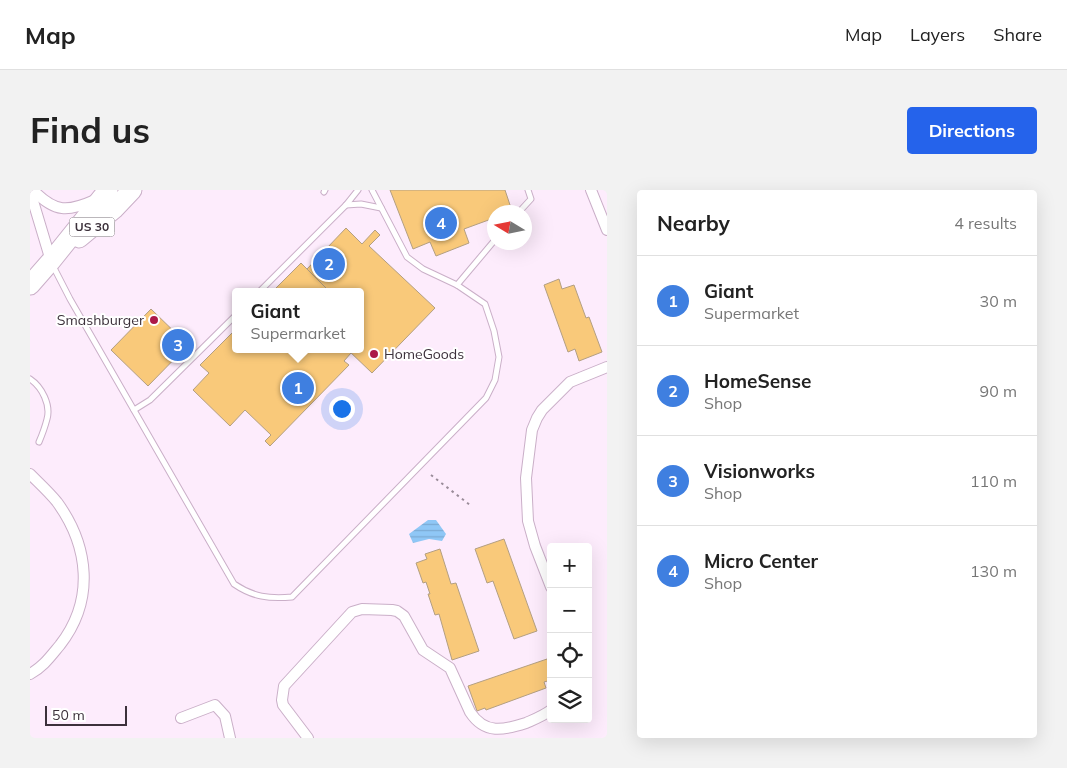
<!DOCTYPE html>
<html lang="en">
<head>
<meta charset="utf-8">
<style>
  body { margin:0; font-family:Mulish,sans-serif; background:#f2f2f2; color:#222 }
  .controls { position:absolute; right:15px; bottom:15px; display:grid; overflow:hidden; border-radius:5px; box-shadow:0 5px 20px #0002 }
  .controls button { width:45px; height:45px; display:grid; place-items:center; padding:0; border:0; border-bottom:1px solid #e0e0e0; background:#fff; color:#222; font:25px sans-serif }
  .compass { position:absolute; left:457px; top:15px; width:45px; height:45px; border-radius:50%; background:#fff; box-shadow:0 5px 20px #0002; rotate:280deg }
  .scale { position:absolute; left:15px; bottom:12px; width:82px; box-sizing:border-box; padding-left:5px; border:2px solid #3c313b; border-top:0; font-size:14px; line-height:18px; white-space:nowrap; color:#3c313b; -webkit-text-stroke:4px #fff; paint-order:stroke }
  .you { position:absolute; left:311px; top:218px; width:18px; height:18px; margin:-12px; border:4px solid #fff; border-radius:50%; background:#1a73e8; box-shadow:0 0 0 8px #1a73e833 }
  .badge { display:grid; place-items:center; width:32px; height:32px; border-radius:50%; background:#2563eb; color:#fff; font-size:16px; font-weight:700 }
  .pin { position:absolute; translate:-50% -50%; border:2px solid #fff; box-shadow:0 1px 5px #0006 }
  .popup { position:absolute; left:202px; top:98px; width:132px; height:65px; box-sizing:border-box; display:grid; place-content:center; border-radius:5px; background:#fff; filter:drop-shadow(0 1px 4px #0005); font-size:16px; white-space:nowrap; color:#767676 }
  .popup b { font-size:19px; color:#222 }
  .popup::after { content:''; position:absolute; left:50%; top:100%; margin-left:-10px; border:10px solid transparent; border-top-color:#fff }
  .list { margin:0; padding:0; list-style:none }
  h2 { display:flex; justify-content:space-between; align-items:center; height:65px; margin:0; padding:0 20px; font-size:21px }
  h2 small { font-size:16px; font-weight:400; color:#767676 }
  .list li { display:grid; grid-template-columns:32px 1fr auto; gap:15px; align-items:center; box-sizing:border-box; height:90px; padding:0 20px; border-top:1px solid #e0e0e0 }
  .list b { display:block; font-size:19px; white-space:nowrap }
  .list p { margin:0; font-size:16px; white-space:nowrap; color:#767676 }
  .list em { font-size:16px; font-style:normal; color:#767676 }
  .icon { flex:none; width:28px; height:28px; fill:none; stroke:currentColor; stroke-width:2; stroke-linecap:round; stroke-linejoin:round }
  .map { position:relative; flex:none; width:577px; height:548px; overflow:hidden; border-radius:5px }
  header { display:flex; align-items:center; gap:30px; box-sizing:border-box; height:70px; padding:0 25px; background:#fff; border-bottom:1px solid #e0e0e0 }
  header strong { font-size:24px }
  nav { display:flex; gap:28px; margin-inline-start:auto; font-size:18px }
  .intro { display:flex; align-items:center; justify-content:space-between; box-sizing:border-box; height:120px; padding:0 30px }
  h1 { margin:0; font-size:35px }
  .button { padding:12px 22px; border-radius:5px; background:#2563eb; color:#fff; font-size:18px; font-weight:700 }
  main { display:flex; gap:30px; padding:0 30px }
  aside { flex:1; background:#fff; border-radius:5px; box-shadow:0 5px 20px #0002 }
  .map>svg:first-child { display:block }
  .water { fill:url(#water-rules) }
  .building { fill:#f9c97a; stroke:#b39f82 }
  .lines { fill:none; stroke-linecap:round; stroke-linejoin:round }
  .lane-casing { stroke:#caafc8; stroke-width:7 }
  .street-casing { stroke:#caafc8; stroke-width:12 }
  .highway-casing { stroke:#caafc8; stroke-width:21 }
  .path { stroke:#9a8c99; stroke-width:2; stroke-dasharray:2.5 4; stroke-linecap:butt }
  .lane { stroke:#fff; stroke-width:5 }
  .street { stroke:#fff; stroke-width:10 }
  .highway { stroke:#fff; stroke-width:19 }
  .poi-dot { fill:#ac1848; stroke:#fff; stroke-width:2 }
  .labels { text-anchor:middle; stroke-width:4; stroke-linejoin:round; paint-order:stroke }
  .shield { fill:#fff; stroke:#766f76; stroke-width:1 }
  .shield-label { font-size:12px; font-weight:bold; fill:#3c313b }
  .poi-label { font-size:14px; fill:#3c313b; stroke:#fff; text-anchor:end }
</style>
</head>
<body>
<header>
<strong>Map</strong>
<nav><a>Map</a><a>Layers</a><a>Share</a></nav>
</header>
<div class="intro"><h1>Find us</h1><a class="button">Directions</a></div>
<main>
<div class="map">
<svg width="577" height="548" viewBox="0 0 577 548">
  <defs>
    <pattern id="water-rules" width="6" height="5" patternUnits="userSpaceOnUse" patternTransform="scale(1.25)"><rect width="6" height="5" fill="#8fc7f6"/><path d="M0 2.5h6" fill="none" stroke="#7cabd4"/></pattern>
  </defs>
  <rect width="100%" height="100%" fill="#fdecfc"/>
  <polygon class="water" points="398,330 406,330 416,344 412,351 399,349 383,353 379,344"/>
  <g class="building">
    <polygon points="360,0 475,0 482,21 478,22 464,22 464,28 434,39 439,53 406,66 400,52 383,59"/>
    <polygon points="316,38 332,54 345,40 350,45 339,56 405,118 342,183 317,159 330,159 330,102 300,102 277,79"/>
    <polygon points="271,73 300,102 242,102"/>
    <polygon points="529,89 532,99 544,95 556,128 559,127 572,162 549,171 545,159 538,162 514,95"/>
    <polygon points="121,119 158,155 118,196 81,160"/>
    <polygon points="206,139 206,159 317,159 321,163 314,171 319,175 240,256 235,251 241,245 215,220 200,236 163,200 179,183 170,175"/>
    <polygon points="474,349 507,441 484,449 463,391 457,393 445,359"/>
    <polygon points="410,359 421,394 426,393 449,461 422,470 409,424 405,425 398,404 400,404 396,392 393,393 386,373 397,369 395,364"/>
    <polygon points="517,469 521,480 521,490 514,492 516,498 456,520 455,518 447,521 438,496"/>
  </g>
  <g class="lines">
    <defs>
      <g id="lane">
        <polyline points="294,2 295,0"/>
        <polyline points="316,15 331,14 351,18"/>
        <polyline points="489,22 501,9 498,0"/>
        <path d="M22,74L40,109L204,394C223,407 239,409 262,407L456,208L465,190L469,167L464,141L455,114L427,95L393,79L377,67L342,0"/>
        <polyline points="427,95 464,51"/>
        <polyline points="229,102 316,15 328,0"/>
        <path d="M0,189C12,197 21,215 17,229C15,237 12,245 9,252"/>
        <polyline points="104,220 120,210 206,125"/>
      </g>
      <g id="street">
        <path d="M3,0C25,23 38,22 65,10"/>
        <polyline points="561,0 577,40"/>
        <polyline points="0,1 21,71"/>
        <path d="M0,284C9,293 19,302 27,312C59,356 65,410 30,455C20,467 13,477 0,484"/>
        <polyline points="521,397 505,356 498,331 496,288 502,240 507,228 512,220 540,192 577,177"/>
        <polyline points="151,528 185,515 195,526 200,548"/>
        <path d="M278,548L253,515L252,510L254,496L322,422L332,419L362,420L367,421L374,426L393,460L420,478L440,522C455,545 474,540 496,533C505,529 513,526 521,520"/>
      </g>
      <g id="highway">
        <polyline points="49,48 84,19 102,0"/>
        <polyline points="0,95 21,71 78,0"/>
      </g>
    </defs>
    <use href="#lane" class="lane-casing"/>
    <use href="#street" class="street-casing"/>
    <use href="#highway" class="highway-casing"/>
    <polyline class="path" points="401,285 440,315"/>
    <use href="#lane" class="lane"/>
    <use href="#street" class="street"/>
    <use href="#highway" class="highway"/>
  </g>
  <g class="poi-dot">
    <circle cx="124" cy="130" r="5"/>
    <circle cx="344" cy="164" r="5"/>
  </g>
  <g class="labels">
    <rect class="shield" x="39.5" y="27.5" width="45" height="19" rx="4"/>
    <g class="shield-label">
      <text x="62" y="41">US 30</text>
    </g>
    <g class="poi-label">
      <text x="114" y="135">Smashburger</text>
      <text x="354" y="169" text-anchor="start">HomeGoods</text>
    </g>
  </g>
</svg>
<div class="controls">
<button>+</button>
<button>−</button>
<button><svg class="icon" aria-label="locate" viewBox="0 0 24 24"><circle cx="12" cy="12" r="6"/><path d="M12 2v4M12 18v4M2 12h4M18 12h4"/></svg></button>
<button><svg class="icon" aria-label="layers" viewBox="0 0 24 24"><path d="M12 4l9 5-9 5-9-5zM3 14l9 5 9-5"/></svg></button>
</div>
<svg class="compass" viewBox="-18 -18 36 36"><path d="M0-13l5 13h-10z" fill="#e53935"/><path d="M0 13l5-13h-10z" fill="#767676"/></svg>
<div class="scale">50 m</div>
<div class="you"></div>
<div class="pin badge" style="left:268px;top:198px;background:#3f7fe0">1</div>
<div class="popup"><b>Giant</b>Supermarket</div>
<div class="pin badge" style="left:299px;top:74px;background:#3f7fe0">2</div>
<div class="pin badge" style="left:148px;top:155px;background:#3f7fe0">3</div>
<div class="pin badge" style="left:411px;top:33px;background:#3f7fe0">4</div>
</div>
<aside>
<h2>Nearby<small>4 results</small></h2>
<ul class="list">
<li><span class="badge" style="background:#3f7fe0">1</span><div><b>Giant</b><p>Supermarket</p></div><em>30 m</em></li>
<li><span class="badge" style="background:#3f7fe0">2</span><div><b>HomeSense</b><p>Shop</p></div><em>90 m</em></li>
<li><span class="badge" style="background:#3f7fe0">3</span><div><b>Visionworks</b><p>Shop</p></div><em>110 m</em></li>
<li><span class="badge" style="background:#3f7fe0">4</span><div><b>Micro Center</b><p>Shop</p></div><em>130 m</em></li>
</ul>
</aside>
</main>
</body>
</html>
